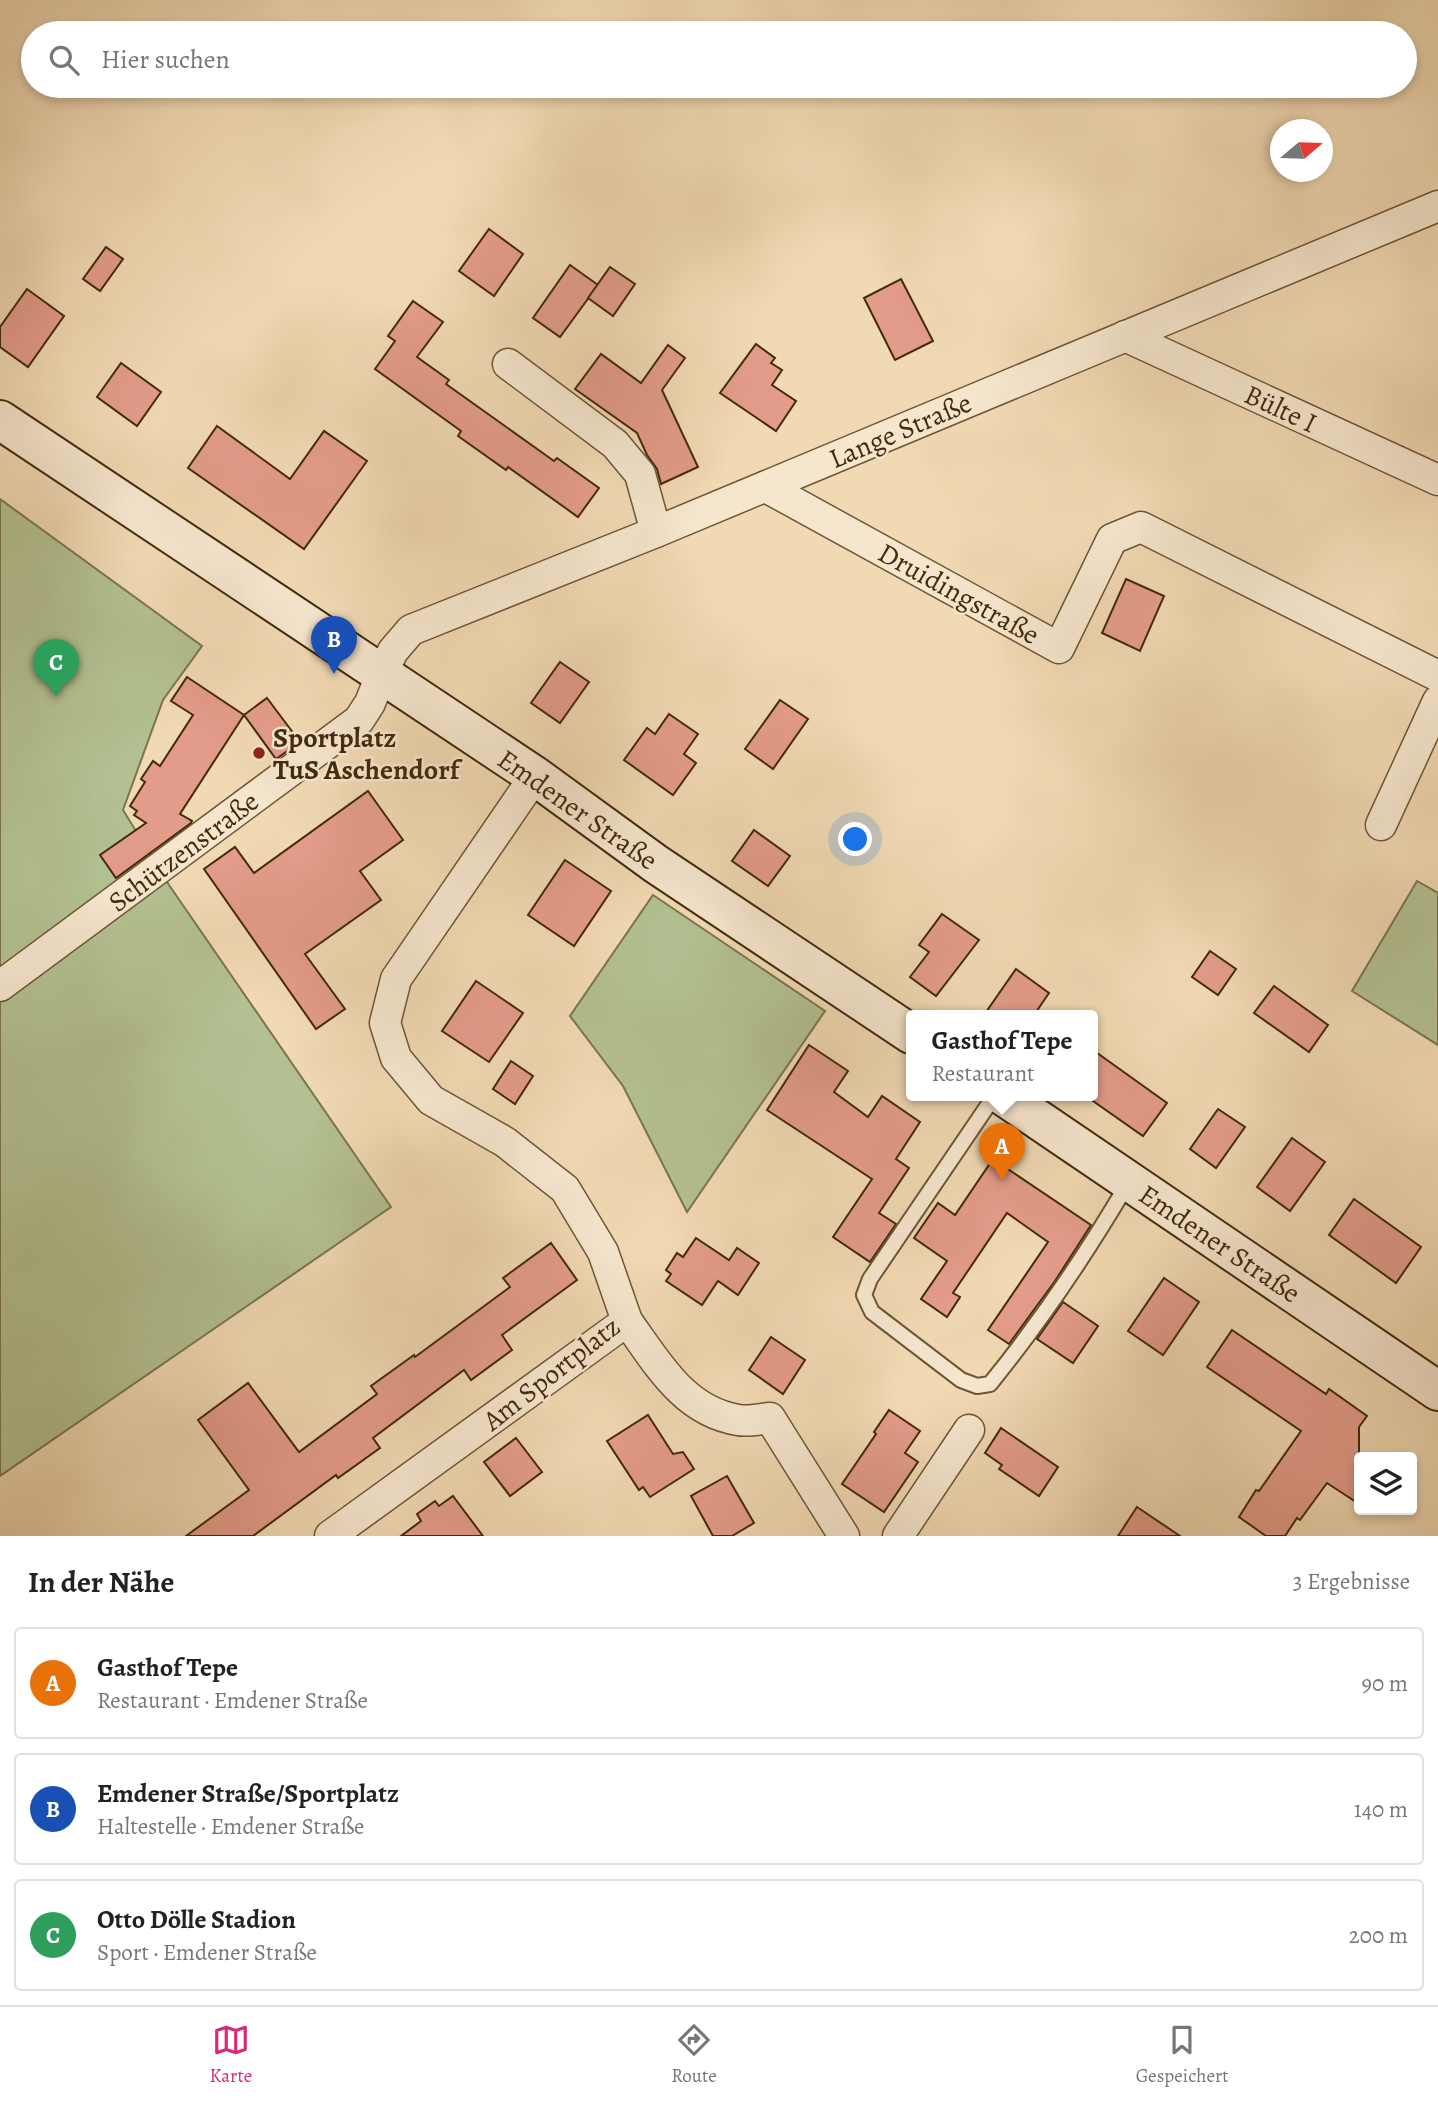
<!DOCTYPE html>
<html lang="de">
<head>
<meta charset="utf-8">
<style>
  body { margin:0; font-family:Alegreya,serif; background:#f6f6f6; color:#222 }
  .controls { position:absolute; right:21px; bottom:21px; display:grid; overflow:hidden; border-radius:7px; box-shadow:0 4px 10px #0003 }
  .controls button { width:63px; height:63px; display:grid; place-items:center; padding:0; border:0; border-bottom:2px solid #e0e0e0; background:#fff; color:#222; font:35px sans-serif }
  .compass { position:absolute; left:1270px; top:119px; width:63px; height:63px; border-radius:50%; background:#fff; box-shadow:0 4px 10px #0003; rotate:71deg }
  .you { position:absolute; left:856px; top:840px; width:24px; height:24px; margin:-18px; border:5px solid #fff; border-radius:50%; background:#1a73e8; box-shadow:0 0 0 10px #1a73e833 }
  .badge { display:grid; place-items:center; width:46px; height:46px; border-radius:50%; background:#db2777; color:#fff; font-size:23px; font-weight:700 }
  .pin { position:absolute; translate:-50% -58px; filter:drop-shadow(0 2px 4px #0008) }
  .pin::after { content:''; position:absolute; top:37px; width:24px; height:21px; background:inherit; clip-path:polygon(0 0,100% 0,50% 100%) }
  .popup { position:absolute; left:906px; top:1010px; width:192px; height:91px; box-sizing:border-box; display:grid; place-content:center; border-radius:7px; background:#fff; filter:drop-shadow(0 2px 5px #0005); font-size:23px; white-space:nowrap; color:#767676 }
  .popup b { font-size:26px; color:#222 }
  .popup::after { content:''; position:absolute; left:50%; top:100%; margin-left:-14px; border:14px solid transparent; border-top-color:#fff }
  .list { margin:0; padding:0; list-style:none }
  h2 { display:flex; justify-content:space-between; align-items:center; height:91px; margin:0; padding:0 28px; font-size:30px }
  h2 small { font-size:23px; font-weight:400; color:#767676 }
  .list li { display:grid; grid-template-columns:46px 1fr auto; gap:21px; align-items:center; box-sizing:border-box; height:112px; margin:0 14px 14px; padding:0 14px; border:2px solid #e0e0e0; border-radius:7px }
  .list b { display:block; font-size:26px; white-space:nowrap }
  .list p { margin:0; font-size:23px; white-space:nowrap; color:#767676 }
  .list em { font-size:23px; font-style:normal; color:#767676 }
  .icon { flex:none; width:38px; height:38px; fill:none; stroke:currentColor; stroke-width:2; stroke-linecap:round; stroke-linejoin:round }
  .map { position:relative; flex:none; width:1438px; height:1536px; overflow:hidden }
  .search { position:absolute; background:#fff; box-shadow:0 4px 10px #0003; left:21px; right:21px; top:21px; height:77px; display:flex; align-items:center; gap:18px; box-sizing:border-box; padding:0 24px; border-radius:38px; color:#767676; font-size:26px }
  .sheet { height:469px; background:#fff }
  nav { display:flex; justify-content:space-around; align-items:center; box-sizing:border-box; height:98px; border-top:2px solid #e0e0e0; background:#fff; font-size:19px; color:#767676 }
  nav a { display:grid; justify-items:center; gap:4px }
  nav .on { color:#db2777 }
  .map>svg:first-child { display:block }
  .green { fill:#b3c091; stroke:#7a754e; stroke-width:2 }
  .building { fill:#e39c8a; stroke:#422a0a; stroke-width:2 }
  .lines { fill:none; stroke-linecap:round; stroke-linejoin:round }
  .lane-casing { stroke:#6e5634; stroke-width:18 }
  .street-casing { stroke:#6e5634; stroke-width:33 }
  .secondary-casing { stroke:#422a0a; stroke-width:42 }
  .lane { stroke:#f6e6ce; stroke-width:14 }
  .street { stroke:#f6e6ce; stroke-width:30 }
  .secondary { stroke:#f6e6ce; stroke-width:38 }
  .poi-dot { fill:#8f2418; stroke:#f6e6ce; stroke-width:2.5 }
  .labels { text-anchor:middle; stroke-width:5; stroke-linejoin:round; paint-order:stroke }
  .street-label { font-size:28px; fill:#422a0a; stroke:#f6e6ce }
  .poi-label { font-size:28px; font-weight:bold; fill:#422a0a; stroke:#f6e6ce; text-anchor:start }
</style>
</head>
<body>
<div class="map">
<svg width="1438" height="1536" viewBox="0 0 1438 1536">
  <rect width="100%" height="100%" fill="#f1d9b3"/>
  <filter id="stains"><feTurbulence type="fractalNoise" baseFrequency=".00286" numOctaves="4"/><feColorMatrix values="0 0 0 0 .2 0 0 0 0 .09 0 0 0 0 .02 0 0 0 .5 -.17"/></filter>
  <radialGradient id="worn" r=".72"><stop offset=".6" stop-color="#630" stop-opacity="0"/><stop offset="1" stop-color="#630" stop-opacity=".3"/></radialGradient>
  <g class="green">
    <polygon points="0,499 202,646 163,700 123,810 169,885 391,1207 0,1476"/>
    <polygon points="1417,881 1438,893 1438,1045 1352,991"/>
    <polygon points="653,895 825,1011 687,1212 623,1086 570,1016"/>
  </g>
  <g class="building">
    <polygon points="489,229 523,254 494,296 459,271"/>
    <polygon points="106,247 123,259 100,291 83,279"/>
    <polygon points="570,265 598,285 560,337 533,318"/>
    <polygon points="610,267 635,284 613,316 588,298"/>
    <polygon points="901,279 933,341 895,360 864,298"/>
    <polygon points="27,289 64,316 28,367 0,347 0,327"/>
    <polygon points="413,301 443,322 417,357 449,380 446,384 554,461 557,458 599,488 578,517 508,467 506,470 458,436 461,431 375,369 395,341 388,336"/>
    <polygon points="756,344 775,358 771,363 782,370 772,385 796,401 776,431 720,393"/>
    <polygon points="668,345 685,358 662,390 698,467 661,484 657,469 647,455 637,433 575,389 601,354 641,383"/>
    <polygon points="121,363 161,392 137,426 97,397"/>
    <polygon points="217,426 290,479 324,431 367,461 304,549 188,468"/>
    <polygon points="1126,579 1164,596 1140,651 1102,633"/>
    <polygon points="560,662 589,682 560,723 531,703"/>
    <polygon points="187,677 244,715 180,814 192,821 191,823 116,878 100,855 146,823 134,815 137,811 130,806 145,782 141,779 153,761 160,766 193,715 171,701"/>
    <polygon points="267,698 300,742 276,759 244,715"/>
    <polygon points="780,700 808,719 773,769 745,749"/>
    <polygon points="669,714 698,734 684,754 696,763 673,795 624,760 647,728 655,734"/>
    <polygon points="368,791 403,840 360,871 381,900 305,954 345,1009 316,1029 204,869 235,847 254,873"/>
    <polygon points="754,830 790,856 768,886 732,861"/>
    <polygon points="565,860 611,891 574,946 528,915"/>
    <polygon points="942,914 979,940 936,996 910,977 929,952 919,945"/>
    <polygon points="1210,951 1236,969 1218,995 1192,977"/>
    <polygon points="1016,969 1049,993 1034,1015 984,1015"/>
    <polygon points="476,981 523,1013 489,1062 442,1031"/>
    <polygon points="1274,986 1328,1025 1309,1052 1254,1013"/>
    <polygon points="809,1045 848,1071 834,1092 868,1117 882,1096 920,1122 896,1159 909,1168 879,1213 896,1224 870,1262 833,1237 872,1179 767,1110"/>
    <polygon points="1093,1050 1167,1103 1143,1136 1093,1101"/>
    <polygon points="511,1061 533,1076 515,1104 493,1089"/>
    <polygon points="1218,1109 1245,1127 1216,1168 1190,1149"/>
    <polygon points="1292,1138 1325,1162 1290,1211 1257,1187"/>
    <polygon points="993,1159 1091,1225 1055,1281 1009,1344 988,1330 1048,1242 1007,1213 953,1293 960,1297 947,1317 921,1299 947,1261 914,1238 938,1203 955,1215"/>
    <polygon points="1354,1199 1421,1247 1396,1283 1329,1235"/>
    <polygon points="696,1238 729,1260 737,1248 759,1263 738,1295 718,1281 702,1305 666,1281 671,1274 666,1270 677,1253 683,1257"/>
    <polygon points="551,1243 577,1280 502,1335 512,1350 471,1380 464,1370 373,1438 380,1448 338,1478 336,1475 253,1536 186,1536 249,1490 198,1420 248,1383 299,1452 377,1394 371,1386 414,1355 415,1357 510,1287 503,1278"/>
    <polygon points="1164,1278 1199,1302 1163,1355 1128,1331"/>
    <polygon points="1063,1302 1098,1326 1073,1363 1037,1339"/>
    <polygon points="1232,1330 1326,1394 1329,1389 1367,1416 1359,1427 1359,1504 1327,1483 1300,1520 1297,1518 1285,1536 1266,1536 1239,1517 1256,1490 1259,1491 1301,1431 1207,1367"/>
    <polygon points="771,1337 805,1360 783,1394 749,1370"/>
    <polygon points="889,1410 920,1431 905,1453 918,1462 884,1512 842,1484 876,1434 874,1432"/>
    <polygon points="648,1415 673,1454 683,1452 694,1469 650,1497 643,1487 639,1490 607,1441"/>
    <polygon points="1001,1428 1058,1467 1039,1496 999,1469 1002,1465 985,1453"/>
    <polygon points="516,1438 542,1472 510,1496 484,1462"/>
    <polygon points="727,1476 754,1523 732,1536 713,1536 691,1496"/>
    <polygon points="453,1496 483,1536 401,1536 421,1521 417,1514 435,1501 439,1506"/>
    <polygon points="1137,1507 1180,1536 1118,1536"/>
  </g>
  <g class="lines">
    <defs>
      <path id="lane" d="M995,1095L870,1279L864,1295L872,1312L961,1380L977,1386L990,1384C1041,1321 1087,1253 1128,1183"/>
      <g id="street">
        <polyline points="1125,336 1438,480"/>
        <polyline points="508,364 615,444 640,474 656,532"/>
        <polyline points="766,487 1059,648 1112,539 1141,527 1438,676"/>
        <polyline points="1381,825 1438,701"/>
        <polyline points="0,986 359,720 370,703 381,675 393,651 411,630 656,532 1438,206"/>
        <path d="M627,1321C657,1362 683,1411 738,1420C748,1422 760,1419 770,1418L844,1536"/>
        <polyline points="330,1536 627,1321 603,1252 565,1189 505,1142 431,1100 396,1058 385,1023 396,979 535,776"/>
        <polyline points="898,1536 969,1430"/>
      </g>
      <g id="secondary">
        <polyline points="0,420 535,776 656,864 911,1034"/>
        <polyline points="1002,1095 1438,1391"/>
      </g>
    </defs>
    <use href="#lane" class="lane-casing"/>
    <use href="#street" class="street-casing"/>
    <use href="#secondary" class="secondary-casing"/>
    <use href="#lane" class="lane"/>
    <use href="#street" class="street"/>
    <use href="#secondary" class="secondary"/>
  </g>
  <circle class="poi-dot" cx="259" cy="753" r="7"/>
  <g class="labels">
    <g class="street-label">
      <text transform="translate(1281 408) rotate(25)" y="10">Bülte I</text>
      <text transform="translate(900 430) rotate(-23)" y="10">Lange Straße</text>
      <text transform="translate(959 593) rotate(29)" y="10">Druidingstraße</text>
      <text transform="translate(578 809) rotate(35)" y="10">Emdener Straße</text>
      <text transform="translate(183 851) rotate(-37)" y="10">Schützenstraße</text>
      <text transform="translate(1220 1243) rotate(34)" y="10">Emdener Straße</text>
      <text transform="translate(551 1373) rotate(-38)" y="10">Am Sportplatz</text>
    </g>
    <g class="poi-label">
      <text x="273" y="747">Sportplatz<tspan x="273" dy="32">TuS Aschendorf</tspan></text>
    </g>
  </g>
  <rect width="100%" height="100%" filter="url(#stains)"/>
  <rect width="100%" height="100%" fill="url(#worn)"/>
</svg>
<div class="controls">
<button><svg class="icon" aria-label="layers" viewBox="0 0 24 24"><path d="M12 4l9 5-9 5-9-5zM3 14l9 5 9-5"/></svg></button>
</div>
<svg class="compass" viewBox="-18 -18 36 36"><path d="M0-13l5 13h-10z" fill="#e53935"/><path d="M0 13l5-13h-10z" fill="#767676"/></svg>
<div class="you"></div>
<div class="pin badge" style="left:1002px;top:1181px;background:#e8710a">A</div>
<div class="popup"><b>Gasthof Tepe</b>Restaurant</div>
<div class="pin badge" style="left:334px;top:674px;background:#1a4fb4">B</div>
<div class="pin badge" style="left:56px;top:697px;background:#2e9e5b">C</div>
<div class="search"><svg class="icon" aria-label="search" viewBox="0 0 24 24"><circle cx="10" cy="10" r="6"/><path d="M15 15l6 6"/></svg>Hier suchen</div>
</div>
<section class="sheet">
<h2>In der Nähe<small>3 Ergebnisse</small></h2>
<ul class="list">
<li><span class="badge" style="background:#e8710a">A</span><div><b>Gasthof Tepe</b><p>Restaurant · Emdener Straße</p></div><em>90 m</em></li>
<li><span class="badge" style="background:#1a4fb4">B</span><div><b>Emdener Straße/Sportplatz</b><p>Haltestelle · Emdener Straße</p></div><em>140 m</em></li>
<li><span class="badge" style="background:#2e9e5b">C</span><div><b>Otto Dölle Stadion</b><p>Sport · Emdener Straße</p></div><em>200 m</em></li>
</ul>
</section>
<nav>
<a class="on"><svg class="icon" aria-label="map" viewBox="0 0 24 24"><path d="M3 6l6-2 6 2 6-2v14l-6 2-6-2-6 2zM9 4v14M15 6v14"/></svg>Karte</a>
<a><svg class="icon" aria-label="directions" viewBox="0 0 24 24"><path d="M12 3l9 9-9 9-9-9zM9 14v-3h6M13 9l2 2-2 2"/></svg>Route</a>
<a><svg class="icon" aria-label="saved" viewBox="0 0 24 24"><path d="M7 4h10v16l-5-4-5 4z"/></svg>Gespeichert</a>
</nav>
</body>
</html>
